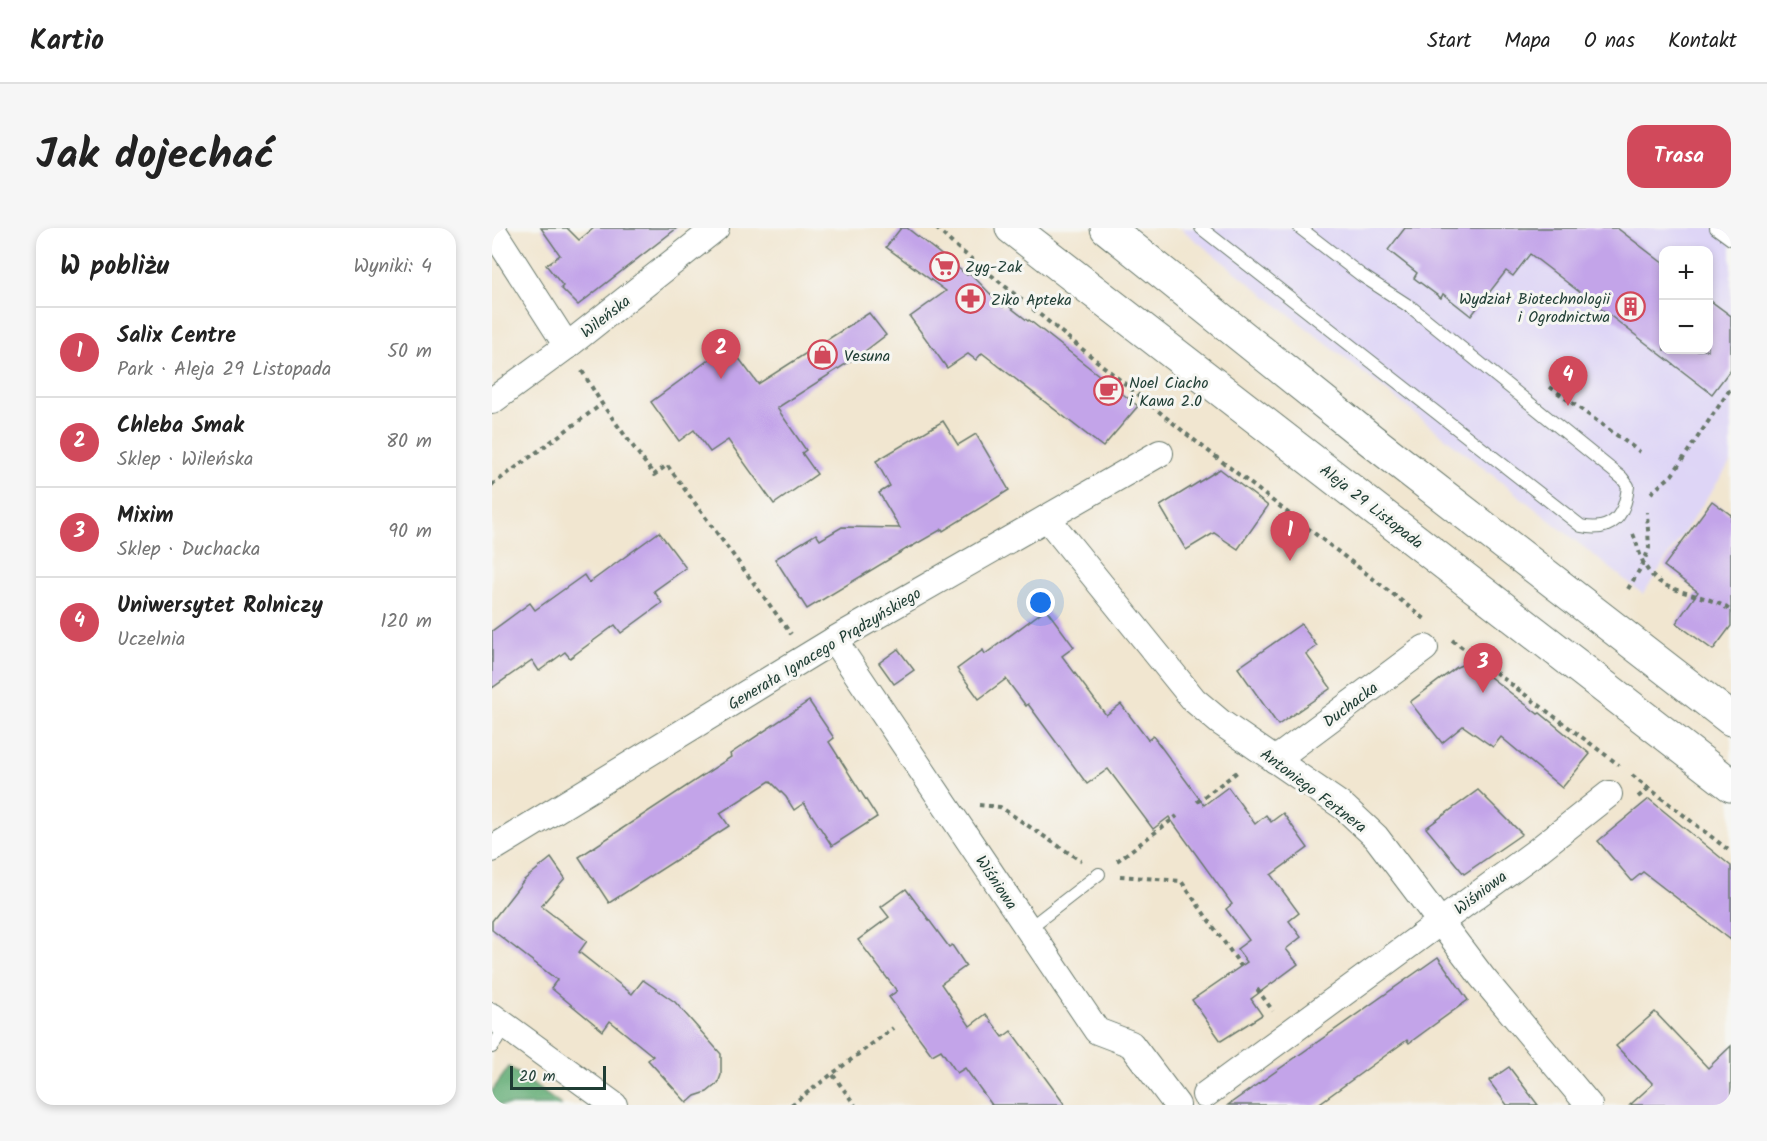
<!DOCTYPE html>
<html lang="pl">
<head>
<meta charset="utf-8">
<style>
  body { margin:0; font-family:Kalam,sans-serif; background:#f6f6f6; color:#222 }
  .controls { position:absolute; right:18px; top:18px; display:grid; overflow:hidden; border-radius:12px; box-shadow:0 3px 9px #0003 }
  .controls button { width:54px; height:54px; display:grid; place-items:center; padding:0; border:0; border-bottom:2px solid #e0e0e0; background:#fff; color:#222; font:30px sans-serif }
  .scale { position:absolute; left:18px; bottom:15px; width:96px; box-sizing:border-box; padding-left:6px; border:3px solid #1f3d34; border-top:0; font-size:16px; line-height:21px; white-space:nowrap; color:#1f3d34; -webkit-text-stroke:4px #f6f6f2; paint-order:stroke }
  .you { position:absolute; left:549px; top:375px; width:21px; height:21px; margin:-15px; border:4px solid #fff; border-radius:50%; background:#1a73e8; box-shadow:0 0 0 9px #1a73e833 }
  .badge { display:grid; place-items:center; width:39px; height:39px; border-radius:50%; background:#d1495b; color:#fff; font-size:20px; font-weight:700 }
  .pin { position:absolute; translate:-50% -50px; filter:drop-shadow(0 2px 3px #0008) }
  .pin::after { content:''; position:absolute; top:32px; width:21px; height:18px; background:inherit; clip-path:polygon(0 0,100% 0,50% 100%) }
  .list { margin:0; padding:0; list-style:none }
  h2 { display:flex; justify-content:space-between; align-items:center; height:78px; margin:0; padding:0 24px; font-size:26px }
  h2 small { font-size:20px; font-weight:400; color:#767676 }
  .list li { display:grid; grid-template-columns:39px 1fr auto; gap:18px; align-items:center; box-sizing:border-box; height:90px; padding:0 24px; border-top:2px solid #e0e0e0 }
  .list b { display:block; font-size:22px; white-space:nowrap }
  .list p { margin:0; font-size:20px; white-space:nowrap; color:#767676 }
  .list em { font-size:20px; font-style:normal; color:#767676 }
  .map { position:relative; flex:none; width:1239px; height:877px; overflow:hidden; border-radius:18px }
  header { display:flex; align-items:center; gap:36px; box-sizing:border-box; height:84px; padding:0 30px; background:#fff; border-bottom:2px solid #e0e0e0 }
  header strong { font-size:28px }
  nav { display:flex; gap:33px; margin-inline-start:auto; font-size:21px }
  .intro { display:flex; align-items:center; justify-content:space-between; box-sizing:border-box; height:144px; padding:0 36px }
  h1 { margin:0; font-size:42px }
  .button { padding:15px 27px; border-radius:18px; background:#d1495b; color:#fff; font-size:21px; font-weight:700 }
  main { display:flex; gap:36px; padding:0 36px }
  aside { flex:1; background:#fff; border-radius:18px; box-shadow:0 3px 9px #0003 }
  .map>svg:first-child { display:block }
  .built { fill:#ded5f6; fill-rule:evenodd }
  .forest { fill:#62ac74; stroke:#407454; stroke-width:1.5 }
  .building { fill:#c3a4e9 }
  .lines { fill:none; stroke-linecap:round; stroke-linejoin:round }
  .service-casing { stroke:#68786b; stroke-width:14 }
  .minor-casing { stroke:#68786b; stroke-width:28 }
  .primary-casing { stroke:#68786b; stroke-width:35 }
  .path { stroke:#68786b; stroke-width:4; stroke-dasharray:4.5 4.5; stroke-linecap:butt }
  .service { stroke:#fff; stroke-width:12 }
  .minor { stroke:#fff; stroke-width:26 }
  .primary { stroke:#fff; stroke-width:33 }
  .labels { text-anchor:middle; stroke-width:6; stroke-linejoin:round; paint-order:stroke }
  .poi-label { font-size:16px; fill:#1f3d34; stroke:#f6f6f2; text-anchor:start }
  .street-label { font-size:16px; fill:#1f3d34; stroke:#f6f6f2 }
</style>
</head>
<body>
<header>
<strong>Kartio</strong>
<nav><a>Start</a><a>Mapa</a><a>O nas</a><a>Kontakt</a></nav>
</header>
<div class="intro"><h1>Jak dojechać</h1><a class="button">Trasa</a></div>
<main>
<aside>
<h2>W pobliżu<small>Wyniki: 4</small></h2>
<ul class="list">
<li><span class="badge">1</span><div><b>Salix Centre</b><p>Park · Aleja 29 Listopada</p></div><em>50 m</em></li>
<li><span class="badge">2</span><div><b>Chleba Smak</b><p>Sklep · Wileńska</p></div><em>80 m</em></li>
<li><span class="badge">3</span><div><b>Mixim</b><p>Sklep · Duchacka</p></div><em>90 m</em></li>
<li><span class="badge">4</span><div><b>Uniwersytet Rolniczy</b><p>Uczelnia</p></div><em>120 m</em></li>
</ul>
</aside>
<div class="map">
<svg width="1239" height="877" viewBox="0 0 1239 877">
  <rect width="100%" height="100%" fill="#f6f6f2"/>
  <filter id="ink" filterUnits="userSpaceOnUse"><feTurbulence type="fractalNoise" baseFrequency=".0167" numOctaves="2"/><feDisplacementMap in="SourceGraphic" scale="12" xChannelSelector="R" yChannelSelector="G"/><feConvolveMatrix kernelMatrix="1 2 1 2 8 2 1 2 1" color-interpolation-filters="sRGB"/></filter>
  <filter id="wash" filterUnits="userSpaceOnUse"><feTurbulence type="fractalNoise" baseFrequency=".008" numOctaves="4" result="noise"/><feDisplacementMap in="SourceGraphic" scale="24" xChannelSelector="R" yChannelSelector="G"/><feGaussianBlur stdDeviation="1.35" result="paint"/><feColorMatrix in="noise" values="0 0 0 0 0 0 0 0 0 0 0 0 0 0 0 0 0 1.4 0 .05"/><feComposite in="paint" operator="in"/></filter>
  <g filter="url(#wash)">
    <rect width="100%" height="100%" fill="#f1e6d0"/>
    <path class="built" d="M688,0H1239V234L1151,366ZM1172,22H1216V122H1172Z"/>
    <polygon class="forest" points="17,839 69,877 0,877 0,863"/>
    <g id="blocks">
      <g class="building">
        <polygon points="49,0 75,0 87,12 102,0 185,0 86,77 69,60 71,58 54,37 68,27"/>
        <polygon points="409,0 415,0 475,47 478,45 511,79 514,76 536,93 537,92 646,178 611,219 490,125 484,132 476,126 455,140 418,89 454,63 394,19"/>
        <polygon points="913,0 1125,0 1172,36 1172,122 1216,122 1216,71 1239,88 1239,141 1220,166 1038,26 1021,48 1014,43 979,88 951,66 949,70 922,50 925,45 896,22"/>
        <polygon points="377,85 394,107 368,127 285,180 314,222 310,225 325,246 282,276 236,212 218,224 202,202 187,213 159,174 237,117 266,156"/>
        <polygon points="451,193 466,217 484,206 517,262 451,303 450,301 419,319 419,318 315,381 283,331 324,306 328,312 350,299 408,300 387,265 398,258 384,233"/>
        <polygon points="728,241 776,278 746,321 722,305 694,322 668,278"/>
        <polygon points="1220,273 1239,287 1239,398 1221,422 1184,395 1206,364 1172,338"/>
        <polygon points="167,304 194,340 162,363 170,375 129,405 123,397 78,430 73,424 47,443 40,432 0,460 0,403 38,375 43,382 92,347 97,355"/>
        <polygon points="554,381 582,419 570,428 614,487 629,476 656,512 661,508 712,577 736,559 763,596 774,587 779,594 791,585 816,620 779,647 807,685 797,693 809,709 794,721 806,736 759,771 770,787 729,813 700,772 755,734 745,721 757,712 734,681 740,676 677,589 661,601 616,541 595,556 536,476 534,478 514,451 487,471 465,441 491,422 493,426"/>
        <polygon points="809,396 825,418 814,426 839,460 786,497 746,440"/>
        <polygon points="406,421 422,442 402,456 387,435"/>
        <polygon points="972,436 981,436 1046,486 1048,485 1098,526 1070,560 1009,509 1001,519 971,498 950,515 918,474 965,439"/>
        <polygon points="317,473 342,510 337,514 385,589 340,618 312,575 302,582 294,569 278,553 228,585 237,598 117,675 87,629 239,529 238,526"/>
        <polygon points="986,562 1030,606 972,646 934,600"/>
        <polygon points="1157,571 1239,638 1239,712 1151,644 1140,653 1106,613"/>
        <polygon points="59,630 73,650 49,678 95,713 87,724 140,766 151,752 183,774 229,826 229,847 226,855 215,864 203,868 195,875 156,832 161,828 118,793 111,803 59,760 65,752 0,702 0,693 32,652"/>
        <polygon points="414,661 457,719 460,717 474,738 449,756 478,798 494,786 511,809 519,803 573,877 500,877 473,840 465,845 449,822 440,827 397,769 405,763 366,712 397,689 389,679"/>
        <polygon points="946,729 976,772 917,815 915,812 825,877 736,877"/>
        <polygon points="1163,784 1216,840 1239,818 1239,877 1138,877 1161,856 1124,818"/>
        <polygon points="1017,839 1046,877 1015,877 997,853"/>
      </g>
    </g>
  </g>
  <g filter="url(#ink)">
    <use href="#blocks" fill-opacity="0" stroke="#68786b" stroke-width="1.5"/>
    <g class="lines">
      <defs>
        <g id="service">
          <path d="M709,0L1089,298C1120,305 1133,288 1136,258L1130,250L920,80L869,47L808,0"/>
          <polyline points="1224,0 1239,11"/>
          <polyline points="536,701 607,646"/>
          <polyline points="0,819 15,798"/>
        </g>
        <g id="minor">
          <polyline points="0,1 75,118"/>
          <polyline points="0,173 75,118 224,0"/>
          <polyline points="555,290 702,472 728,494 853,580 884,609 990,749 1097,877"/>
          <polyline points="342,412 605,803 639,816 685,877"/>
          <polyline points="783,532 933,420"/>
          <polyline points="0,621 342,412 668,225"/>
          <polyline points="0,788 122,877"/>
          <polyline points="713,867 1045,623 1117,566"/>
        </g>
        <g id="primary">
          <polyline points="520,0 1239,557"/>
          <polyline points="615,0 879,212 1239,491"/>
        </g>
      </defs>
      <use href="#service" class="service-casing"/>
      <use href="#minor" class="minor-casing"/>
      <use href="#primary" class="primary-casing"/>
      <g class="path">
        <polyline points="444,0 461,16 697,208 933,391"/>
        <polyline points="90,143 110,176 162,247 175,237 299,406"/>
        <polyline points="1058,159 1148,224"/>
        <polyline points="0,257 110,176"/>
        <polyline points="1159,265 1180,247 1239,160"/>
        <path d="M1141,306C1147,320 1148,333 1158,345C1176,368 1215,364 1239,383"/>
        <polyline points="1136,361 1151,336 1157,320 1155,284"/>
        <polyline points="960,412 1127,537"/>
        <polyline points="1140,547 1239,624"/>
        <polyline points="1146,569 1157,560"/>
        <polyline points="705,574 748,542"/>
        <polyline points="487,577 508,579 589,633"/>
        <polyline points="625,633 685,588"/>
        <polyline points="628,648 689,653 749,738"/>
        <polyline points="765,761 781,783"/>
        <polyline points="341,847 363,877"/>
        <polyline points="299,877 401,800"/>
      </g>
      <use href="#service" class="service"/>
      <use href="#minor" class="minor"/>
      <use href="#primary" class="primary"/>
    </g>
  </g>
  <defs>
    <symbol id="supermarket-ring" viewBox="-11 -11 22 22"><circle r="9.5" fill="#f6f6f2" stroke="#d1495b" stroke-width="1.5"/><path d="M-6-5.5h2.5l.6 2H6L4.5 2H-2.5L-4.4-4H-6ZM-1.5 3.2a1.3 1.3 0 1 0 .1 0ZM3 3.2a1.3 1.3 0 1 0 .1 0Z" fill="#d1495b"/></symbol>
    <symbol id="pharmacy-ring" viewBox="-11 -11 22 22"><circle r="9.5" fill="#f6f6f2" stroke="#d1495b" stroke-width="1.5"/><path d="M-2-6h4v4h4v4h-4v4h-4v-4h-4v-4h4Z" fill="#d1495b"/></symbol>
    <symbol id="building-ring" viewBox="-11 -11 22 22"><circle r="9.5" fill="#f6f6f2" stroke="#d1495b" stroke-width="1.5"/><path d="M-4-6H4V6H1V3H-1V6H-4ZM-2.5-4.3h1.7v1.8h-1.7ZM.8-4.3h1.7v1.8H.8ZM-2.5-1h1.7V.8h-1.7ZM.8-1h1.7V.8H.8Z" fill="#d1495b"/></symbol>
    <symbol id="shop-ring" viewBox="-11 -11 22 22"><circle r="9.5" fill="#f6f6f2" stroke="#d1495b" stroke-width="1.5"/><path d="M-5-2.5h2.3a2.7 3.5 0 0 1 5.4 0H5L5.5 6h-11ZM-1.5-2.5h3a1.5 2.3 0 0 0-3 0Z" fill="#d1495b"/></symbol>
    <symbol id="cafe-ring" viewBox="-11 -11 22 22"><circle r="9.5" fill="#f6f6f2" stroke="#d1495b" stroke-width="1.5"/><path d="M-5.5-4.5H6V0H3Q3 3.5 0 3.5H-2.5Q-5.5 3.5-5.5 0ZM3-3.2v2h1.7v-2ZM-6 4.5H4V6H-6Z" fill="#d1495b"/></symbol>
  </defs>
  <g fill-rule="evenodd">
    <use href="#supermarket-ring" x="436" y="22" width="33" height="33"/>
    <use href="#pharmacy-ring" x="462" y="54" width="33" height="33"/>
    <use href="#building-ring" x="1122" y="62" width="33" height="33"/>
    <use href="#shop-ring" x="314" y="110" width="33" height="33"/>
    <use href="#cafe-ring" x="600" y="146" width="33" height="33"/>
  </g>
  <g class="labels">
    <g class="poi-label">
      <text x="473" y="44">Zyg-Zak</text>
      <text x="1118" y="76" text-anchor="end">Wydział Biotechnologii<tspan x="1118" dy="18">i Ogrodnictwa</tspan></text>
      <text x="499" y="77">Ziko Apteka</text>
      <text x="352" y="133">Vesuna</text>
      <text x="637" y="160">Noel Ciacho<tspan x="637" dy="18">i Kawa 2.0</tspan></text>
    </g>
    <g class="street-label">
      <text transform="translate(113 88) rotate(-38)" y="6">Wileńska</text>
      <text transform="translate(880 278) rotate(38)" y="6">Aleja 29 Listopada</text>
      <text transform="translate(332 420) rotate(-31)" y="6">Generała Ignacego Prądzyńskiego</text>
      <text transform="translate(858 476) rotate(-37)" y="6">Duchacka</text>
      <text transform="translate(822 562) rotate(37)" y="6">Antoniego Fertnera</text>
      <text transform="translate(505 654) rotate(56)" y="6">Wiśniowa</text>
      <text transform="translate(988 664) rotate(-37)" y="6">Wiśniowa</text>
    </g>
  </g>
</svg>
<div class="controls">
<button>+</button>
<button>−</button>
</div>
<div class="scale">20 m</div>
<div class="you"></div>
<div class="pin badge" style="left:798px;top:333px">1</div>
<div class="pin badge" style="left:229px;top:151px">2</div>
<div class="pin badge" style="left:991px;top:465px">3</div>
<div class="pin badge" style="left:1076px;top:178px">4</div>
</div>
</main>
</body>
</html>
